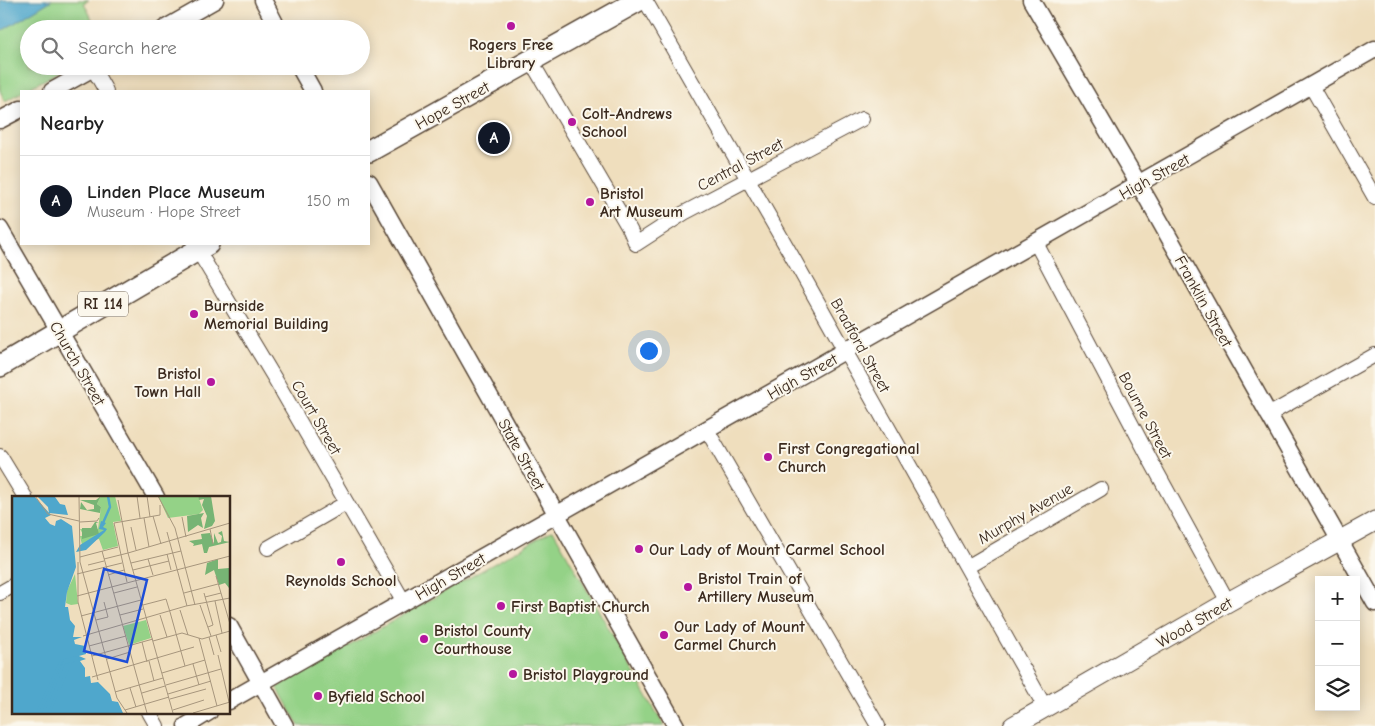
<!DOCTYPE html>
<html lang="en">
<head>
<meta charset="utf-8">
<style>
  body { margin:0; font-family:"Comic Neue",sans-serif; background:#f6f6f6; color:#222 }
  .controls { position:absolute; right:15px; bottom:15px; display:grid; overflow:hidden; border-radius:0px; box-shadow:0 2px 12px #0003 }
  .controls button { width:45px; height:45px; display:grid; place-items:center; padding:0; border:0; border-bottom:1px solid #e0e0e0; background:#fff; color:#222; font:25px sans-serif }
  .you { position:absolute; left:648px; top:350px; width:18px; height:18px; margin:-12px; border:4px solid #fff; border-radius:50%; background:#1a73e8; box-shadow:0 0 0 8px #1a73e833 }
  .badge { display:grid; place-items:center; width:32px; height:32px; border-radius:50%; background:#111827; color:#fff; font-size:16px; font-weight:700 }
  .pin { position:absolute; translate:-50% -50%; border:2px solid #fff; box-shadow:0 1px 5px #0006 }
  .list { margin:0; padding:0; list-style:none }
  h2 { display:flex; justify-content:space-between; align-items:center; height:65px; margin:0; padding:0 20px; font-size:21px }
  h2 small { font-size:16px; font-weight:400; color:#767676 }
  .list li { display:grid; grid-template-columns:32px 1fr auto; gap:15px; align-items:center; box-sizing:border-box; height:90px; padding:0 20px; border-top:1px solid #e0e0e0 }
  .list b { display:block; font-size:19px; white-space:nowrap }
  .list p { margin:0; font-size:16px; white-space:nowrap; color:#767676 }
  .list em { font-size:16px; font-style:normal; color:#767676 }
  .icon { flex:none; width:28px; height:28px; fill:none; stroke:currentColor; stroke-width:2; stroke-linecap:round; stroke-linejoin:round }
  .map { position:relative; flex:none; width:1375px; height:726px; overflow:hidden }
  .search { position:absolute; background:#fff; box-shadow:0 2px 12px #0003; left:20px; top:20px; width:350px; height:55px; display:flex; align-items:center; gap:12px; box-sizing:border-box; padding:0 18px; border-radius:28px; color:#767676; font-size:19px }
  .panel { position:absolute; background:#fff; box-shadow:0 2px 12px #0003; left:20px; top:90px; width:350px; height:155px; border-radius:0px }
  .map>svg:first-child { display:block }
  .green { fill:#94d287; stroke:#687e52 }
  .water { fill:#4fa7cc; stroke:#456875 }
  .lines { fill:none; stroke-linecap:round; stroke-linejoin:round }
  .minor-casing { stroke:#564536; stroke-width:16 }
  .tertiary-casing { stroke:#564536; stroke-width:19 }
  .secondary-casing { stroke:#564536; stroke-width:21 }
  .primary-casing { stroke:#564536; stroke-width:24 }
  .minor { stroke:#fff; stroke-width:14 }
  .tertiary { stroke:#fff; stroke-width:16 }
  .secondary { stroke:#fff; stroke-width:19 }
  .primary { stroke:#fff; stroke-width:21 }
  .poi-dot { fill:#b5179e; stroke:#fbf7ec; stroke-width:2 }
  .labels { text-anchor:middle; stroke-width:4; stroke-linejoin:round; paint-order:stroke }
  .shield { fill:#fbf7ec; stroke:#75685c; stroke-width:1 }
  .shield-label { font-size:15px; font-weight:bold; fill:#3b2a1e }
  .poi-label { font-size:16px; font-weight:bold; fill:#3b2a1e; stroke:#fbf7ec; text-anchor:start }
  .street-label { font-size:16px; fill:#3b2a1e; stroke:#fbf7ec }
  .inset-river { fill:none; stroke:#4fa7cc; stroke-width:2.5 }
  .inset-road { fill:none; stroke:#a7967d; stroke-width:1 }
  .view { fill:#1d4ed8; fill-opacity:0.15; stroke:#1d4ed8; stroke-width:2.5 }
  .inset-edge { fill:none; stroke:#3b2a1e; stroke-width:2.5 }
</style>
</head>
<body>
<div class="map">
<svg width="1375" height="726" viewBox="0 0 1375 726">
  <rect width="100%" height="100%" fill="#fbf7ec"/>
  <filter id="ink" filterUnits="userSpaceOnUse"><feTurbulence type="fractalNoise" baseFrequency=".02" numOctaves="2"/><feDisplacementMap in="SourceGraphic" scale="10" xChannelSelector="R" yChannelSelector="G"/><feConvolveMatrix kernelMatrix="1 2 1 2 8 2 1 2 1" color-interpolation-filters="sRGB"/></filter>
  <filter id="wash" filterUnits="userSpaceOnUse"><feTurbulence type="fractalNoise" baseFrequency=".0096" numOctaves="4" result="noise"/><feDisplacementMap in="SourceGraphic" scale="20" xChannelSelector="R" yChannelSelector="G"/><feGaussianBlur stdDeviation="1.12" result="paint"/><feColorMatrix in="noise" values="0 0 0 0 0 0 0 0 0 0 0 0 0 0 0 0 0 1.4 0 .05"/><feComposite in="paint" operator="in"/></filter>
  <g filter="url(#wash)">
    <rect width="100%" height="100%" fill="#efdebd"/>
    <g class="green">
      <polygon points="51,0 89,0 84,3 97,29 29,29 29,66 70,66 5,101 0,91 0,32"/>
      <polygon points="553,530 664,726 299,726 277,687"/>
    </g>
    <polygon class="water" points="0,0 52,0 0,32"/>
  </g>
  <g filter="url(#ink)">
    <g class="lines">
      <defs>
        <g id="minor">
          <polyline points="645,0 793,258 1045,707"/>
          <polyline points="531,61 630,230 636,244 684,213 862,119"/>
          <polyline points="93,68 106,91"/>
          <polyline points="1311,86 1375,198"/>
          <polyline points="1036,243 1152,463 1228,602"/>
          <polyline points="194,244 275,379 404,602"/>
          <polyline points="1268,415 1375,355"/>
          <polyline points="707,430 878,726"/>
          <polyline points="0,456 25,497"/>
          <polyline points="268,548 346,503"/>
          <polyline points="967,567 1101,489"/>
          <polyline points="0,593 14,585"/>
          <polyline points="149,712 157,726"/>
        </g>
        <g id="tertiary">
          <polyline points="263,0 278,29"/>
          <polyline points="1031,0 1148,200 1375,603"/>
          <polyline points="164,29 215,0"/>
          <polyline points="299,66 313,91"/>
          <polyline points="52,91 97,66"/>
          <polyline points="0,120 21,109"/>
          <polyline points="369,182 676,726"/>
          <polyline points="0,229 156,497"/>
          <polyline points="229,626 285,726"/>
          <polyline points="229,701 1375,49"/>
          <polyline points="186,726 209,712"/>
        </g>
        <polyline id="secondary" points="1013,726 1228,602 1375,521"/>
        <g id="primary">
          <polyline points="369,151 639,0"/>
          <polyline points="0,366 208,244"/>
        </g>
      </defs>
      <use href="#minor" class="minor-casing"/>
      <use href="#tertiary" class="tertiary-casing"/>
      <use href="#secondary" class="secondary-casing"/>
      <use href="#primary" class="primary-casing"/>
      <use href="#minor" class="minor"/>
      <use href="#tertiary" class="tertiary"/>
      <use href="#secondary" class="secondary"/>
      <use href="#primary" class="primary"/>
    </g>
  </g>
  <g class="poi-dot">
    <circle cx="511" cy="26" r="5"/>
    <circle cx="572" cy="122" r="5"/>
    <circle cx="590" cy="202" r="5"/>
    <circle cx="194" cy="314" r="5"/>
    <circle cx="211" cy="382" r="5"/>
    <circle cx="768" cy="457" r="5"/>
    <circle cx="639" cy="549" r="5"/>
    <circle cx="341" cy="562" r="5"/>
    <circle cx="688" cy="587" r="5"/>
    <circle cx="501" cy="606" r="5"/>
    <circle cx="664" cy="635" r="5"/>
    <circle cx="424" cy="639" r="5"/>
    <circle cx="513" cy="674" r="5"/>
    <circle cx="318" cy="696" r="5"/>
  </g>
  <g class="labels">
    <rect class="shield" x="78" y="291.5" width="50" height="25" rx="4"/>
    <g class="shield-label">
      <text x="103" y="309">RI 114</text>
    </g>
    <g class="poi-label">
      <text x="511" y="50" text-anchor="middle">Rogers Free<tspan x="511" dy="18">Library</tspan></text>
      <text x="582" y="119">Colt-Andrews<tspan x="582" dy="18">School</tspan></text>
      <text x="600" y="199">Bristol<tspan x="600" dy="18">Art Museum</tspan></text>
      <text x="204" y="311">Burnside<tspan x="204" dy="18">Memorial Building</tspan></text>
      <text x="201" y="379" text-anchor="end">Bristol<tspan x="201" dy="18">Town Hall</tspan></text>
      <text x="778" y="454">First Congregational<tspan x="778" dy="18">Church</tspan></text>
      <text x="649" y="555">Our Lady of Mount Carmel School</text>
      <text x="698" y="584">Bristol Train of<tspan x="698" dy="18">Artillery Museum</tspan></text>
      <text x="341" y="586" text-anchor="middle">Reynolds School</text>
      <text x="511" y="612">First Baptist Church</text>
      <text x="674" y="632">Our Lady of Mount<tspan x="674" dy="18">Carmel Church</tspan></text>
      <text x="434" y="636">Bristol County<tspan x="434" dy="18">Courthouse</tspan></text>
      <text x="523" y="680">Bristol Playground</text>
      <text x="328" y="702">Byfield School</text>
    </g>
    <g class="street-label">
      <text transform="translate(452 105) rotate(-29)" y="6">Hope Street</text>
      <text transform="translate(740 164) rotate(-28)" y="6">Central Street</text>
      <text transform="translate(1154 176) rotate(-29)" y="6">High Street</text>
      <text transform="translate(1204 301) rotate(61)" y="6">Franklin Street</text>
      <text transform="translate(861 345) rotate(61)" y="6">Bradford Street</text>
      <text transform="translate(78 363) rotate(60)" y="6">Church Street</text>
      <text transform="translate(802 376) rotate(-29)" y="6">High Street</text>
      <text transform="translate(1146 415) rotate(62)" y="6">Bourne Street</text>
      <text transform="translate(317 417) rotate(60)" y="6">Court Street</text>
      <text transform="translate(522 454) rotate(61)" y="6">State Street</text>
      <text transform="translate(1025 513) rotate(-30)" y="6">Murphy Avenue</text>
      <text transform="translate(450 576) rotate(-30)" y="6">High Street</text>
      <text transform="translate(1194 622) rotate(-30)" y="6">Wood Street</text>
    </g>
  </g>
  <g transform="translate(12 496)">
    <rect width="218" height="218" fill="#efdebd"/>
    <path d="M89,0H103L109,25L101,26L106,50L91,54L87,43L83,44L87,39L70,49L68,40H72L68,33H86L89,11L85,8ZM146,0H186L191,14L187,18L156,22ZM63,78L66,108L59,109L54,107L55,95ZM134,124L139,142L117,149L111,130Z" fill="#94d287"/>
    <path d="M89,0L85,8L89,11L88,17L68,13L69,6L75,14L82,13V9L68,4H84ZM186,0H199L203,25L200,30L192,33L195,20L190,9L192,3L187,4ZM192,17L189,22L191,32L186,29L176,36L175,20ZM83,26H87L84,27L87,38L70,43V32H79ZM210,35L212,45L218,46L197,51L195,57H192L190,48L181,50L182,48L177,45L190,43L189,38L198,37L202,48V37L206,47L209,46L210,40L206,37ZM206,63V73L217,72V92L213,87L207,89L202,74L193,79L195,67Z" fill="#77b474"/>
    <path d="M0,0H22L39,19L33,22L38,28L43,30L44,25L49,23L60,30L64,71L55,96L53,111H56L58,124L63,130L61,141H70L62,144L63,148L73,150L74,158L67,160L74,163L68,165L73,172V181L78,180L79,187L86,186L98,198L100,205L106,206L111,217H0ZM25,0L43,1L48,8L53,9L56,19L37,17L36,11ZM89,25L94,27L91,31L95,33L93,36L74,54L64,56L68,49L92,34L87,33Z" fill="#4fa7cc"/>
    <path class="inset-river" d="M91,27L98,11L96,0M25,217L49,165L67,161M31,217L52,167L64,162M37,217L59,166L66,162"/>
    <path class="inset-road" d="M23,0L36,18L67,25M67,0H84M67,0L68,66L105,202L115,217M125,0L128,22M135,0L138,21M146,0L163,32L183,109M141,20L149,48M170,21L174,41M132,22L137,51M68,26L85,25L87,22M119,31L124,54M198,33L201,48M155,36L175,110M90,55L135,217M155,58L159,74M68,61L106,51M92,63L116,57L106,4M136,63L141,79M66,66V106L86,184M119,67L169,55M76,69L92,65M121,74L157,65M65,78L110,67M96,79L112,74M204,80L218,128M115,86L102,27L148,19V9M102,97L125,91M172,97L206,88M192,97L201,129L196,131M65,100L218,60M193,101L209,97M203,105L210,137M131,109L154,103L158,116M188,109L199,140M168,114L176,139M158,116L173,170M108,119L131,113M148,119L155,141M69,120L129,104M84,124L96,121L92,106M204,139L209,156M71,140L174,110L218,102M197,141L202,159M187,142L196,176M141,145L170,137L190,143L218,135M130,146L135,166M77,150L114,140M206,159L217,206M80,160L141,143M95,163L118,156M137,165L142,185M181,168L187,189M196,176L205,210M150,177L193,164M80,181L182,151M154,189L209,173M118,192L124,211M103,196L151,182M130,197L153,190M156,198L199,185M158,203L194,193M113,214L157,201M161,214L192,204M161,217L116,57L218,27M181,217L218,206"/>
    <path class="view" d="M92,73L135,84L115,166L72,155Z"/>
    <rect width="218" height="218" class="inset-edge"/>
  </g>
</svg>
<div class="controls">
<button>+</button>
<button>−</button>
<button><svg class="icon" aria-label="layers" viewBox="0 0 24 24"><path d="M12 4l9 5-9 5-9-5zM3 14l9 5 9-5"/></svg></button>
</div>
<div class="you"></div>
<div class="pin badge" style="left:494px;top:138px">A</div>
<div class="search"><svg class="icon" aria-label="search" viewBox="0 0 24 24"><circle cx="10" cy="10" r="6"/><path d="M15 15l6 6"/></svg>Search here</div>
<section class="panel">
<h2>Nearby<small></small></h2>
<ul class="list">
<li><span class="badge">A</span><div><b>Linden Place Museum</b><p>Museum · Hope Street</p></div><em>150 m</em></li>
</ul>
</section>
</div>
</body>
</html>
